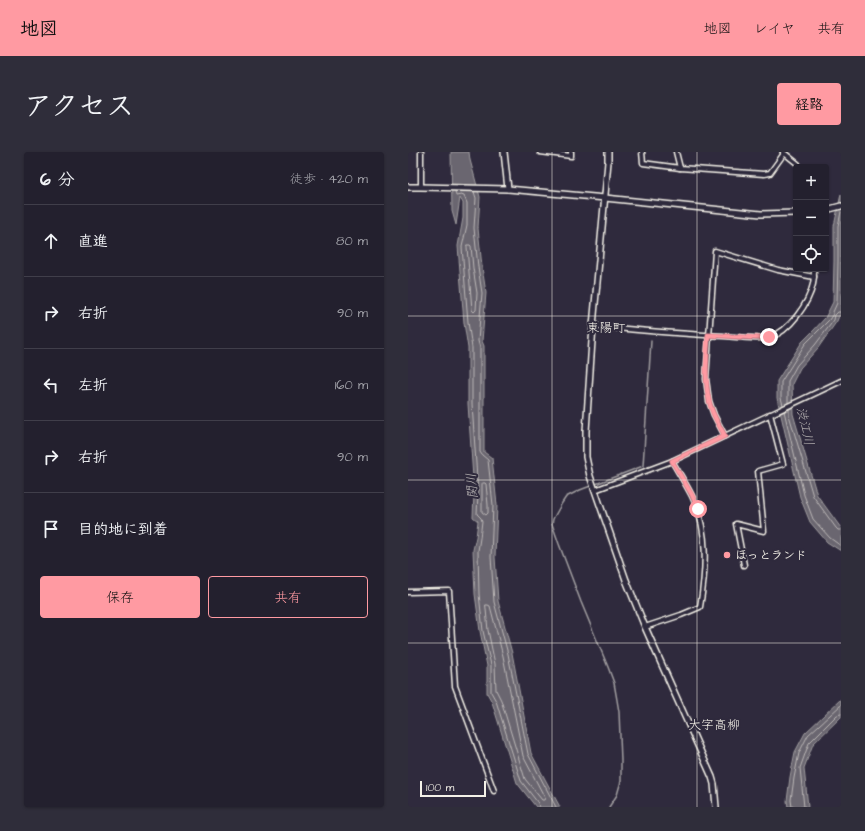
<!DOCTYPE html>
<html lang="ja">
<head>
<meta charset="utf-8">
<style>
  body { margin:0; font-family:"Architects Daughter","Klee One",sans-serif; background:#2f2d3a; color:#f1f3f6 }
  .controls { position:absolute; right:12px; top:12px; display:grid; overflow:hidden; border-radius:4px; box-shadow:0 1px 3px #0004 }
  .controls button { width:36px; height:36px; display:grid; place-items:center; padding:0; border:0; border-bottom:1px solid #403e4a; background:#23202e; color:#f1f3f6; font:20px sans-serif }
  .scale { position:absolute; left:12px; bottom:10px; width:66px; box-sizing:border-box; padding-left:4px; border:2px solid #f4f1e8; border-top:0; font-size:11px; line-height:14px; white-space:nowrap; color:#f4f1e8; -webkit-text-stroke:3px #2f2a3d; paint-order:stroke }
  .stop { position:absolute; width:12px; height:12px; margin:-9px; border:3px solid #ff9aa2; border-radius:50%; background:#fff }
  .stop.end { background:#ff9aa2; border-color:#fff; box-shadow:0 1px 4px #0008 }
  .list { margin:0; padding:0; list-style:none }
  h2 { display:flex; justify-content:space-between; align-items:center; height:52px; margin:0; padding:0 16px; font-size:17px }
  h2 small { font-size:13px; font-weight:400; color:#a3a3aa }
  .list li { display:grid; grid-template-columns:26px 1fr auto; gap:12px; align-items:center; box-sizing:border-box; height:72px; padding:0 16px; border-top:1px solid #403e4a }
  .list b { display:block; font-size:15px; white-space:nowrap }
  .list em { font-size:13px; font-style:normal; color:#a3a3aa }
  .actions { display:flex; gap:8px; padding:12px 16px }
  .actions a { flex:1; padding:9px 0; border:1px solid #ff9aa2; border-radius:4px; text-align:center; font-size:14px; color:#ff9aa2 }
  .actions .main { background:#ff9aa2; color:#111 }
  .icon { flex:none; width:22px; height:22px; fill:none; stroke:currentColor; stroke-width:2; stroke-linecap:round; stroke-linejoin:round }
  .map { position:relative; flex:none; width:433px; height:655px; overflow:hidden; border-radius:4px }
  header { display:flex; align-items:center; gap:24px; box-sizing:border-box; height:56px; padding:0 20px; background:#ff9aa2; color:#111 }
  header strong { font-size:19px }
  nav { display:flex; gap:22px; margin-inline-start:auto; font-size:14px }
  .intro { display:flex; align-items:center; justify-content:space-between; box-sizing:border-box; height:96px; padding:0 24px }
  h1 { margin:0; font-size:28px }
  .button { padding:10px 18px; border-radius:4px; background:#ff9aa2; color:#111; font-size:14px; font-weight:700 }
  main { display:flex; gap:24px; padding:0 24px }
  aside { flex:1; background:#23202e; border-radius:4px; box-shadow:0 1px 3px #0004 }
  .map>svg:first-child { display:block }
  .water { fill:#6a6670; stroke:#a19ea0 }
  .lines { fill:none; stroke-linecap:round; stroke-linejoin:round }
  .shore { stroke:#bdb9b8; stroke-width:1 }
  .stream { stroke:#a19ea0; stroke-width:1.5 }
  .minor-casing { stroke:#f4f1e8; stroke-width:7 }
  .tertiary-casing { stroke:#f4f1e8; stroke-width:8 }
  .minor { stroke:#2f2a3d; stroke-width:4 }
  .tertiary { stroke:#2f2a3d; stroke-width:5 }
  .route { stroke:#ff9aa2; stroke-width:5 }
  .grid { fill:none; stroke:#f4f1e8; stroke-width:1; stroke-opacity:0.55 }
  .poi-dot { fill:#ff9aa2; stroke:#2f2a3d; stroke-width:1.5 }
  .labels { text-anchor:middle; stroke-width:4; stroke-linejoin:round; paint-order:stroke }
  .poi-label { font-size:12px; font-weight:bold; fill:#f4f1e8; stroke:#2f2a3d; text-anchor:start }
  .neighbourhood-label { font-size:13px; fill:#f4f1e8; stroke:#2f2a3d }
  .water-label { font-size:13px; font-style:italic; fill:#b6b2b2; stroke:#2f2a3d }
</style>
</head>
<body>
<header>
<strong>地図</strong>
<nav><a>地図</a><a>レイヤ</a><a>共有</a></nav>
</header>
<div class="intro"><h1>アクセス</h1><a class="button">経路</a></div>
<main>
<aside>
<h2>6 分<small>徒歩 · 420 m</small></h2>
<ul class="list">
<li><svg class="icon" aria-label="ahead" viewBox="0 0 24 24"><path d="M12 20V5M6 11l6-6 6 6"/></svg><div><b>直進</b></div><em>80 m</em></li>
<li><svg class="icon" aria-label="right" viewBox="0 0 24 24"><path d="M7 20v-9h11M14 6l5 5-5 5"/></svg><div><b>右折</b></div><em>90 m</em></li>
<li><svg class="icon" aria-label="left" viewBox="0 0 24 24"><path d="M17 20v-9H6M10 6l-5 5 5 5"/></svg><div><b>左折</b></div><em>160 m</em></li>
<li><svg class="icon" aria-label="right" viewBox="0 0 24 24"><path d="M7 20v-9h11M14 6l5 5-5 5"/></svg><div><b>右折</b></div><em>90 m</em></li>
<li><svg class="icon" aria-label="arrive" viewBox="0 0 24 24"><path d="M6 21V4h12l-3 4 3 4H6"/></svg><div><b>目的地に到着</b></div></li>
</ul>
<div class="actions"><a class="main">保存</a><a>共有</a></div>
</aside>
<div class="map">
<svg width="433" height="655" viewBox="0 0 433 655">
  <rect width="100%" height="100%" fill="#2f2a3d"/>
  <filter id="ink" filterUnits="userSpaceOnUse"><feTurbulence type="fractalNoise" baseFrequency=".025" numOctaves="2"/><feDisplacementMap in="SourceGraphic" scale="8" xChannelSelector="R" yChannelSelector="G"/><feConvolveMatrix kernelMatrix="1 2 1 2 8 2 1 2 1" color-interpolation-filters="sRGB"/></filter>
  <g filter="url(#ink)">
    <g class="water">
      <polygon points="43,0 61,0 62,8 72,45 70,76 74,115 78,141 74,189 76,194 76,300 84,306 89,353 87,405 90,449 104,501 123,601 152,655 128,655 109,631 84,550 79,541 79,514 72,479 67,442 65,398 68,385 70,369 65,365 66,341 60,252 60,196 56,171 50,94 55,66 55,51 52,46 48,73 44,59"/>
      <polygon points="433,42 433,159 429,169 410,196 392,216 384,232 385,262 409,343 433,376 433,399 419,390 402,370 392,345 369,246 369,229 394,190 406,178 417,166 425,150 426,109 426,74"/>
      <polygon points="433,547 433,565 405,592 396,616 400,655 380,655 379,649 382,625 387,600 397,581"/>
    </g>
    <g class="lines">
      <g class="shore">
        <polyline points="47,39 48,44 53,43 56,44 59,51 59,73 54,95 60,170 64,196 64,252 70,341 69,362 73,366 74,369 72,386 70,399 71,442 75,479 83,513 83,540 88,549 113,629 130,651 131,655"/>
        <polyline points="66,40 68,46 66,76 70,115 74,141 70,189 72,196 72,300 74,303 80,308 85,353 83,405 86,450 100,502 120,602 148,655"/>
        <polygon points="59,93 62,93 63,94 65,116 69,141 68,158 66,160 64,158 59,95"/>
        <polyline points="380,251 380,229 389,213 407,193 426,168 427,163 430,160 433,160"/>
        <polyline points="375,253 373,246 373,230 397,192 421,168 425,162 425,160 429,151 430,109 430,74 433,60"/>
        <polyline points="381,257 381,263 405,344 428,376 430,378 433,378"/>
        <polyline points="376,259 396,343 405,367 422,386 433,394"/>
        <polygon points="75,331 77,331 78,332 80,353 80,361 78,363 74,360 74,332"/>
        <polygon points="78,453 80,453 82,454 95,504 115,604 137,646 136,648 134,648 117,627 93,548 88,538 87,512 80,478"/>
        <polyline points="384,655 383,648 386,626 391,601 400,583 433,553"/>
        <polyline points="396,655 392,616 401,591 429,563 433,562"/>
      </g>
      <polyline class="stream" points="201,655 209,643 213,629 213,608 211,560 209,548 206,531 200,515 173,450 151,392 144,372 145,367 154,351 158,345 172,338 235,314 243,189"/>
      <defs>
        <g id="minor">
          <polyline points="13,0 13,35"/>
          <polyline points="132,0 163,4 163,0"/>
          <polyline points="234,0 235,11 272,16 356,22 362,21 375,3 375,0"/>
          <polyline points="268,0 272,16"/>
          <polyline points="375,0 390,12 391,15"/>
          <path d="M185,174C229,178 272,182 316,184C329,185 350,188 362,185C381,180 401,151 405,132C406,127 406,122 406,117"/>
          <polyline points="317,284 306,263 301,249 298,227 307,99 370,118 406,125"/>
          <polyline points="187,338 264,309 433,229"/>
          <polyline points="336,413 328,372 356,379 350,319 375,312 362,262"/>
          <polyline points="0,440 41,439 47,534 86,639"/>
          <path d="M237,475L273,463L292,455C298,419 301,378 284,344C278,332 271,321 264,309"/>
        </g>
        <g id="tertiary">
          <polyline points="96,0 100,37"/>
          <polyline points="200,0 200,10 185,174 178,279 178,305 182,324 218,428 237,475 304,625 306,632 308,655"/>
          <polyline points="0,35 13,35 100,37 197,46 353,62 388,61"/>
          <polyline points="418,58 433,54"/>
        </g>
      </defs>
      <use href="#minor" class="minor-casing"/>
      <use href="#tertiary" class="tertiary-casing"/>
      <use href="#minor" class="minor"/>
      <use href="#tertiary" class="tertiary"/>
    </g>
  </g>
  <g class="lines" filter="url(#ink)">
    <path class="route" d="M290,357L284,343L264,309L317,284C311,273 303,261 301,248C296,226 299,205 300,183L351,186L361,185"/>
  </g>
  <path class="grid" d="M144,0V655M289,0V655M0,164H433M0,328H433M0,491H433"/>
  <circle class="poi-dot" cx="319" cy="403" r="4"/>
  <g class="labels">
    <g class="poi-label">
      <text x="327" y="407">ほっとランド</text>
    </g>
    <g class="neighbourhood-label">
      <text x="198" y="180">東陽町</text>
      <text x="306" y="577">大字高柳</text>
    </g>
    <g class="water-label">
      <text transform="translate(398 274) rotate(77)" y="5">渋江川</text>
      <text transform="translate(63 334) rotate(-94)" y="5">関川</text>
    </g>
  </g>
</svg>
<div class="controls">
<button>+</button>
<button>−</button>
<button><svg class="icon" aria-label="locate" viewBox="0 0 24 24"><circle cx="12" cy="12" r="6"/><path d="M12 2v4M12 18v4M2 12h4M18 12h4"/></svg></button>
</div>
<div class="scale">100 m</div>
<div class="stop" style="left:290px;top:357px"></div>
<div class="stop end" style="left:361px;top:185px"></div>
</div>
</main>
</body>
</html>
